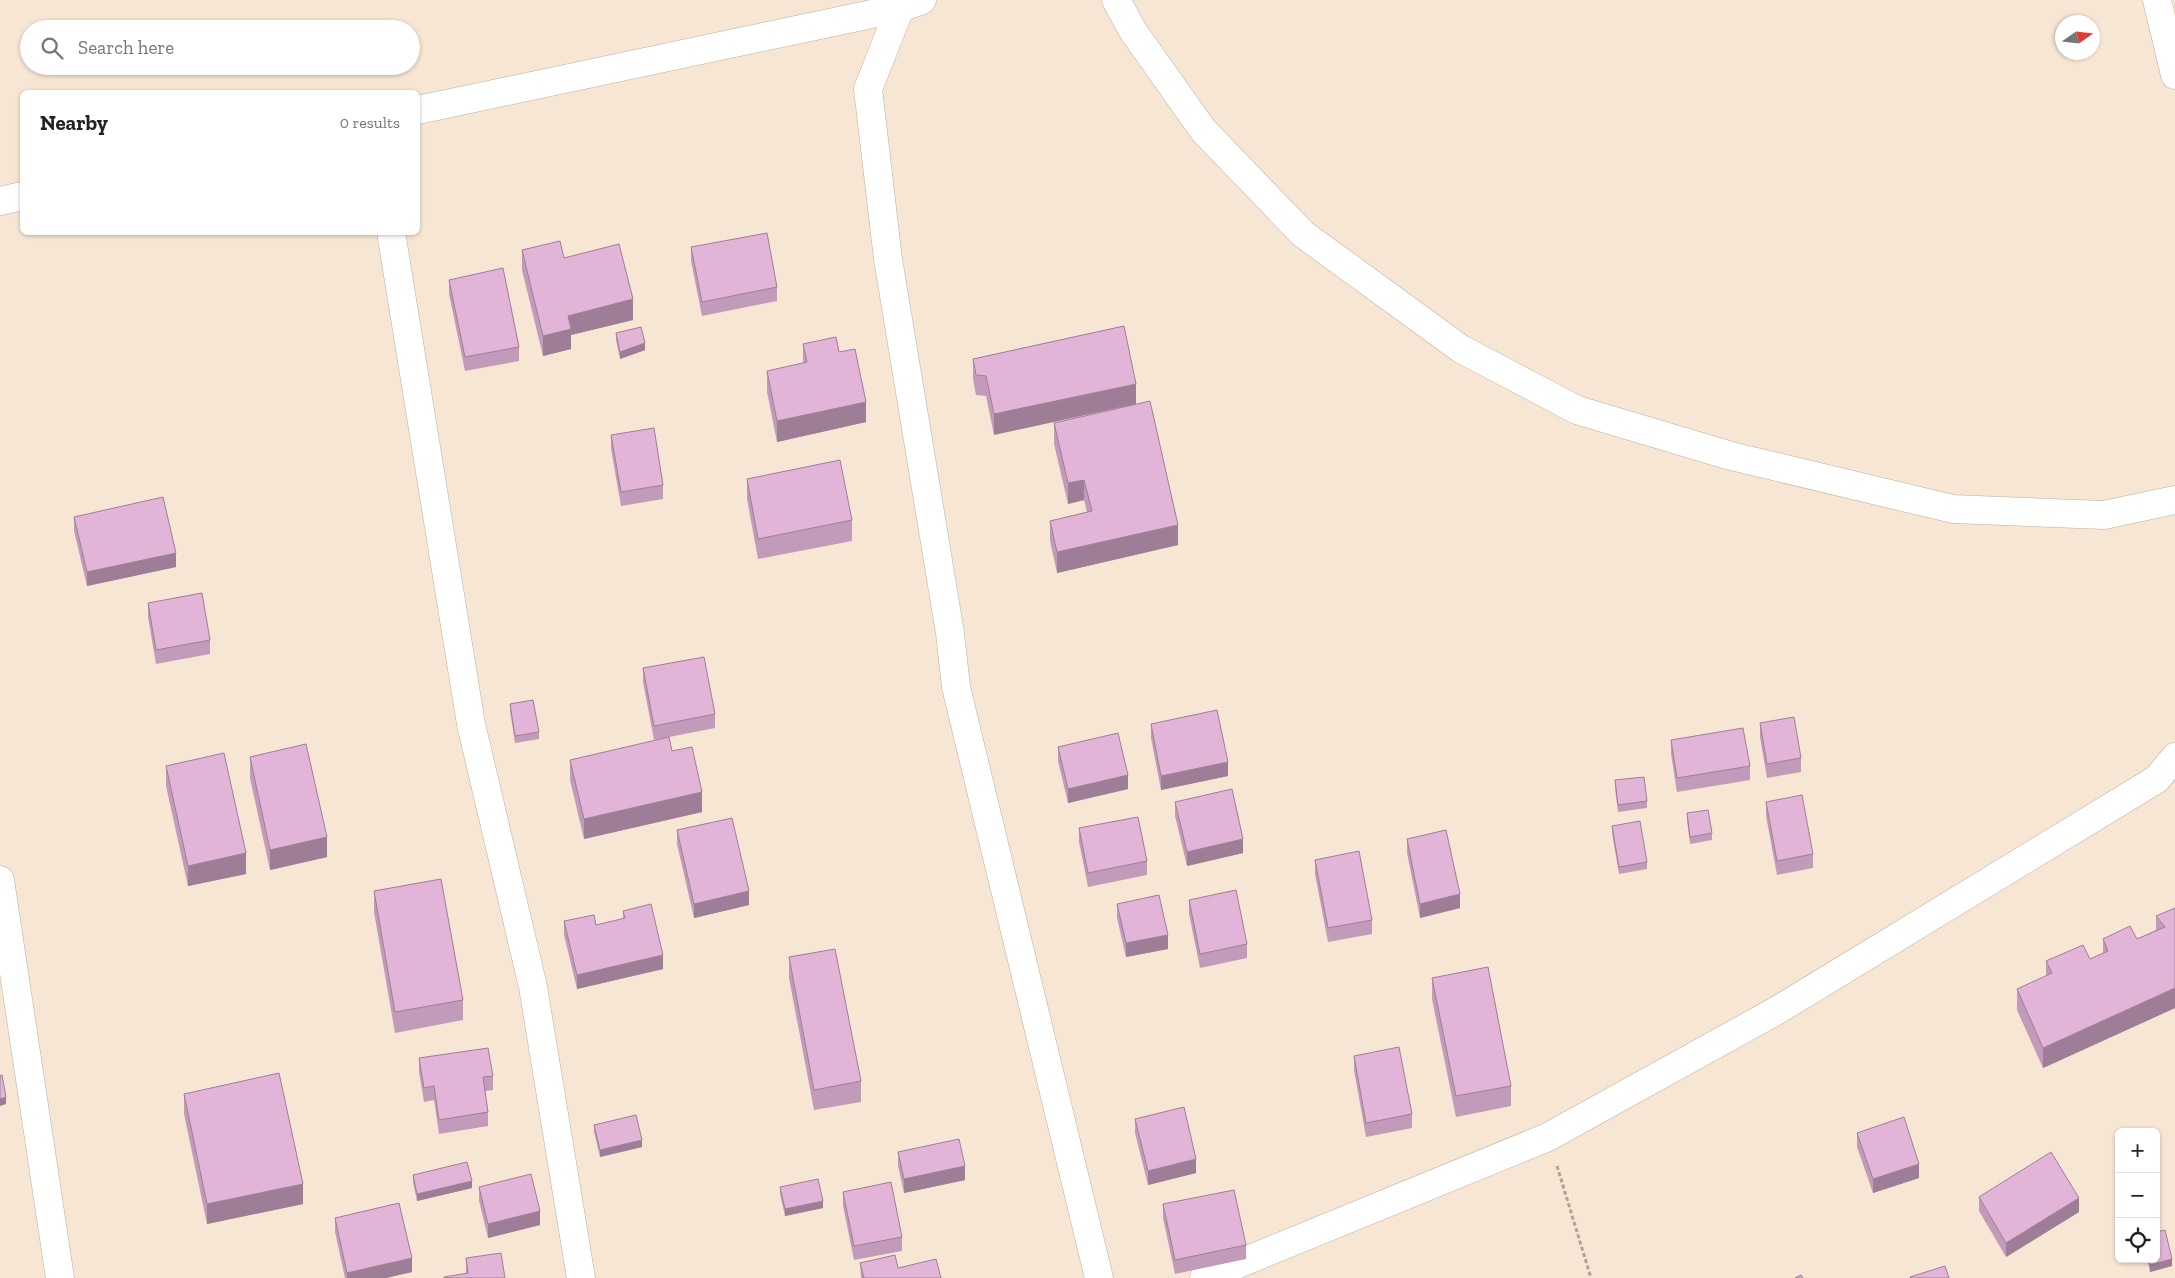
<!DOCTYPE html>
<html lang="en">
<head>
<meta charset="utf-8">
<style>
  body { margin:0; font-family:"Zilla Slab",serif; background:#f6f6f6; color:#222 }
  .controls { position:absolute; right:15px; bottom:15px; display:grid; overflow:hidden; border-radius:8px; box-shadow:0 1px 4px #0004 }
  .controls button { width:45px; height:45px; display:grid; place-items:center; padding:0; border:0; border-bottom:1px solid #e0e0e0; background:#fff; color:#222; font:25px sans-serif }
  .compass { position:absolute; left:2055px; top:15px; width:45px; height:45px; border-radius:50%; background:#fff; box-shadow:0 1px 4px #0004; rotate:76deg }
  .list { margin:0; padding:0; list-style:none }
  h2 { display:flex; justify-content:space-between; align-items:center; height:65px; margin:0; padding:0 20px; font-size:21px }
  h2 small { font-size:16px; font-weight:400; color:#767676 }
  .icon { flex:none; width:28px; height:28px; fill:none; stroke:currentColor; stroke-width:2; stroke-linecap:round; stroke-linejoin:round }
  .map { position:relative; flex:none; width:2175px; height:1278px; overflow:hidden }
  .search { position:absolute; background:#fff; box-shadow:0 1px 4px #0004; left:20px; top:20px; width:400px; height:55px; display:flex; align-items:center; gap:12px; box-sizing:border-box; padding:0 18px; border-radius:28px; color:#767676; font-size:19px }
  .panel { position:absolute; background:#fff; box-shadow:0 1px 4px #0004; left:20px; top:90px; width:400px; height:145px; border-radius:8px }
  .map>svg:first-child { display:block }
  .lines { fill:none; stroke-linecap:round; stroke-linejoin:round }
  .street-casing { stroke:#beae9d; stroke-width:29 }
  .path { stroke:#b0a395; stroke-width:3; stroke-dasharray:4 2.5; stroke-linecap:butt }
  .street { stroke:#fff; stroke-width:28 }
  .wall { fill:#c29bba }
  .shaded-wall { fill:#9e7e97 }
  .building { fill:#e2b4d8; stroke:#9e7e97 }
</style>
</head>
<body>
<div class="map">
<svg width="2175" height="1278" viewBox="0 0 2175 1278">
  <rect width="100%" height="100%" fill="#f7e6d4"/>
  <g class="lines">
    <defs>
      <g id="street">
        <polyline points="1116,0 1133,31 1203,130 1303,234 1461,349 1577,410 1731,456 1953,509 2104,515 2175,500"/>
        <polyline points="2157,0 2175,75"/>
        <polyline points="900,8 868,89 888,259 950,633 956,687 1099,1278"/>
        <polyline points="418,110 900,8 922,0"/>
        <polyline points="0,201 22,196"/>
        <polyline points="391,232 471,724 533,987 581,1278"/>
        <polyline points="0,880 60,1278"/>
        <polyline points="1204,1278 1548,1137 1776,1011 2157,779 2175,757"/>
      </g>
    </defs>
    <use href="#street" class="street-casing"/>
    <polyline class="path" points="1557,1166 1591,1278"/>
    <use href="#street" class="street"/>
  </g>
  <g class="wall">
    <polygon points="691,247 777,287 777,301 702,316 691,261"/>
    <polygon points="522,250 564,258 633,320 571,335 571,349 543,356 522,270"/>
    <polygon points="449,280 519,347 519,361 465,371 449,294"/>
    <polygon points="1124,326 994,435 986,396 976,395 973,379 973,359"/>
    <polygon points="616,333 645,350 620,359 616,340"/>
    <polygon points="803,344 839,352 866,422 777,442 767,392 767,371 803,363"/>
    <polygon points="1054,423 1178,545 1057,573 1050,541 1050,521 1087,512 1084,500 1068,504 1054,444"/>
    <polygon points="611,435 663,485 663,499 621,506 611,449"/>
    <polygon points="747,479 852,520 852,541 758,559 747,499"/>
    <polygon points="74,517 176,567 87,586 74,531"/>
    <polygon points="148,603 210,640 210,654 156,664 148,617"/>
    <polygon points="643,668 715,714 715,728 654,740 643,682"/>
    <polygon points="510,704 539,732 539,739 515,743 510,711"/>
    <polygon points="1760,723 1801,758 1801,772 1767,778 1760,737"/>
    <polygon points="1151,724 1228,776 1161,790 1151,738"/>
    <polygon points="1671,740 1750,766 1750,780 1677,792 1671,754"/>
    <polygon points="1058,747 1128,789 1068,803 1058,761"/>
    <polygon points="672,751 702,812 584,839 570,780 570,760"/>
    <polygon points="250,757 327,857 270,870 250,778"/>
    <polygon points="166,766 246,874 188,886 166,786"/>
    <polygon points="1615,780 1647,801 1647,808 1618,812 1615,788"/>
    <polygon points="1175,802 1243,853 1187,866 1175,816"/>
    <polygon points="1766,802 1813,854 1813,868 1777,875 1766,816"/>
    <polygon points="1687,813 1712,833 1712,840 1690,844 1687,820"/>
    <polygon points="1612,826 1647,862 1647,869 1619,874 1612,833"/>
    <polygon points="1079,828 1147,861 1147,875 1088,887 1079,842"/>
    <polygon points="677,830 749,905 694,918 677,844"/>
    <polygon points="1407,839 1460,908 1420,918 1407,853"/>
    <polygon points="1315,860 1372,920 1372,934 1328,942 1315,874"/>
    <polygon points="374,891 463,1000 463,1020 395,1033 374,912"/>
    <polygon points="1189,900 1247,944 1247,958 1200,968 1189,914"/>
    <polygon points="1117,904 1168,949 1126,957 1117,918"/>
    <polygon points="2175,908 2175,1008 2043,1068 2017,1010 2017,989 2046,976 2046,961 2090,959 2103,953 2103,939 2137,939 2156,930 2156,916"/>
    <polygon points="623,911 663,969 577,989 564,935 564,921 596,925 623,919"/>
    <polygon points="789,957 861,1081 861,1102 814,1110 789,978"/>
    <polygon points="1432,978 1511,1086 1511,1106 1456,1117 1432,999"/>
    <polygon points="1354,1056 1412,1114 1412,1128 1366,1137 1354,1070"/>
    <polygon points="419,1058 493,1076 493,1090 485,1091 488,1112 488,1126 439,1134 434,1100 424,1102 419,1072"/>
    <polygon points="184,1094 303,1204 207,1224 184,1114"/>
    <polygon points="1135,1119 1196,1173 1148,1185 1135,1133"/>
    <polygon points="594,1125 642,1147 600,1157 594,1132"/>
    <polygon points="1857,1133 1919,1178 1873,1193 1857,1147"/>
    <polygon points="898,1152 965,1180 904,1193 898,1166"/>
    <polygon points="413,1175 472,1188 417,1201 413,1182"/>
    <polygon points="479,1187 540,1225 488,1238 479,1201"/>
    <polygon points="780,1187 823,1208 785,1216 780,1194"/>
    <polygon points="843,1192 902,1237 902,1251 854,1260 843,1206"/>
    <polygon points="1979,1197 2079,1212 2006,1257 1979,1211"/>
    <polygon points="1163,1204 1246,1245 1246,1259 1175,1274 1163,1218"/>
    <polygon points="335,1218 412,1272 386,1278 345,1278 335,1232"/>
    <polygon points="466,1258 505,1278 466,1274"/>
    <polygon points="2147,1259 2156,1259 2172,1266 2150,1272"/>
    <polygon points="860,1263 898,1268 941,1278 861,1278"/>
  </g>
  <g class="shaded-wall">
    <polygon points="633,299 633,320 571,335 571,349 543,356 543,336 568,316"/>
    <polygon points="645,343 645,350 620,359 620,352"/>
    <polygon points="1136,384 1136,404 994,435 994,414"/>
    <polygon points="866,402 866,422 777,442 777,421"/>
    <polygon points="1084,480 1084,500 1068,504 1068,483"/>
    <polygon points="1178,525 1178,545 1057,573 1057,552"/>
    <polygon points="176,553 176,567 87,586 87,572"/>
    <polygon points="1228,762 1228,776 1161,790 1161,776"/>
    <polygon points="1128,775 1128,789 1068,803 1068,789"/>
    <polygon points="702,792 702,812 584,839 584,819"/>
    <polygon points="327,837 327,857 270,870 270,850"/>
    <polygon points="1243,839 1243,853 1187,866 1187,852"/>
    <polygon points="246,853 246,874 188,886 188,866"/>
    <polygon points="749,891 749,905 694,918 694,904"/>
    <polygon points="1460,894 1460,908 1420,918 1420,904"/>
    <polygon points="1168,935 1168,949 1126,957 1126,943"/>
    <polygon points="663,955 663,969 577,989 577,975"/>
    <polygon points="2175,988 2175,1008 2043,1068 2043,1048"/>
    <polygon points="6,1097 6,1104 0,1106 0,1099"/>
    <polygon points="642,1140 642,1147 600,1157 600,1150"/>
    <polygon points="1196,1159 1196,1173 1148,1185 1148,1171"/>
    <polygon points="1919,1164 1919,1178 1873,1193 1873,1179"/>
    <polygon points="965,1166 965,1180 904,1193 904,1179"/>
    <polygon points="472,1181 472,1188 417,1201 417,1194"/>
    <polygon points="303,1184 303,1204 207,1224 207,1204"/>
    <polygon points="2079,1198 2079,1212 2006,1257 2006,1243"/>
    <polygon points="823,1201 823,1208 785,1216 785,1209"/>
    <polygon points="540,1211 540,1225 488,1238 488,1224"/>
    <polygon points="412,1258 412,1272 386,1278 347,1278 347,1273"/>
    <polygon points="2172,1259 2172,1266 2150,1272 2150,1265"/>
  </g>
  <g class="building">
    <polygon points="767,233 777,287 702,302 691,247"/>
    <polygon points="560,241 564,258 619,244 633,299 568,316 571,329 543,336 522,250"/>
    <polygon points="503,268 519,347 465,357 449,280"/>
    <polygon points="1124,326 1136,384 994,414 986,376 976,375 973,359"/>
    <polygon points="641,327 645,343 620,352 616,333"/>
    <polygon points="836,337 839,352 855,349 866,402 777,421 767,371 807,362 803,344"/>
    <polygon points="1150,401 1178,525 1057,552 1050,521 1092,511 1084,480 1068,483 1054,423"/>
    <polygon points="654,428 663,485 621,492 611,435"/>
    <polygon points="840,460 852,520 758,539 747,479"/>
    <polygon points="163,497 176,553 87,572 74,517"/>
    <polygon points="202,593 210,640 156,650 148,603"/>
    <polygon points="704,657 715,714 654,726 643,668"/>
    <polygon points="533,700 539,732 515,736 510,704"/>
    <polygon points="1217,710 1228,762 1161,776 1151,724"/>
    <polygon points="1794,717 1801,758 1767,764 1760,723"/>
    <polygon points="1743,728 1750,766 1677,778 1671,740"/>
    <polygon points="1118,733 1128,775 1068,789 1058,747"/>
    <polygon points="669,737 672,751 692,747 702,792 584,819 570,760"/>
    <polygon points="306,744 327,837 270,850 250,757"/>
    <polygon points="224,753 246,853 188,866 166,766"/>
    <polygon points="1644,777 1647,801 1618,805 1615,780"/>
    <polygon points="1232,789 1243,839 1187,852 1175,802"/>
    <polygon points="1802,795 1813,854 1777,861 1766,802"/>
    <polygon points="1708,810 1712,833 1690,837 1687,813"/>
    <polygon points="1138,817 1147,861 1088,873 1079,828"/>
    <polygon points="732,818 749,891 694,904 677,830"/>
    <polygon points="1640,821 1647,862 1619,867 1612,826"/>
    <polygon points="1446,830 1460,894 1420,904 1407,839"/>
    <polygon points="1359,851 1372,920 1328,928 1315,860"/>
    <polygon points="441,879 463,1000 395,1012 374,891"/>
    <polygon points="1236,890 1247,944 1200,954 1189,900"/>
    <polygon points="1159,895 1168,935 1126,943 1117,904"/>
    <polygon points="651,904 663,955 577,975 564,921 594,915 596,925 625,918 623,911"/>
    <polygon points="2175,908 2175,988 2043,1048 2017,989 2052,973 2046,961 2083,945 2090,959 2108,951 2103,939 2130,926 2137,939 2165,927 2156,916"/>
    <polygon points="835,949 861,1081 814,1090 789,957"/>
    <polygon points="1488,967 1511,1086 1456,1096 1432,978"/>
    <polygon points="1399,1047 1412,1114 1366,1123 1354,1056"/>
    <polygon points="488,1048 493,1076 483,1077 488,1112 439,1120 434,1086 424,1088 419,1058"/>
    <polygon points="279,1073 303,1184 207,1204 184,1094"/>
    <polygon points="2,1075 6,1097 0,1099 0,1076"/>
    <polygon points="1184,1107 1196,1159 1148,1171 1135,1119"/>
    <polygon points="636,1115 642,1140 600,1150 594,1125"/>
    <polygon points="1904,1117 1919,1164 1873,1179 1857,1133"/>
    <polygon points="959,1139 965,1166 904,1179 898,1152"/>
    <polygon points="2051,1152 2079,1198 2006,1243 1979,1197"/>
    <polygon points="467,1162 472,1181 417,1194 413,1175"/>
    <polygon points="531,1174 540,1211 488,1224 479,1187"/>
    <polygon points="818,1179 823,1201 785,1209 780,1187"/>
    <polygon points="891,1182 902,1237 854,1246 843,1192"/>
    <polygon points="1234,1190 1246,1245 1175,1260 1163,1204"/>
    <polygon points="399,1203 412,1258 347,1273 335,1218"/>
    <polygon points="2165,1230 2172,1259 2150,1265 2149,1259 2156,1259 2156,1232"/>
    <polygon points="501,1253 505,1278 444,1278 444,1277 468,1273 466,1258"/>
    <polygon points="895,1255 898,1268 936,1259 941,1278 864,1278 860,1263"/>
    <polygon points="1945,1266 1949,1278 1911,1278 1910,1277"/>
    <polygon points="1801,1275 1803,1278 1795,1278"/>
  </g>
</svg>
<div class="controls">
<button>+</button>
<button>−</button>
<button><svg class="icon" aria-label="locate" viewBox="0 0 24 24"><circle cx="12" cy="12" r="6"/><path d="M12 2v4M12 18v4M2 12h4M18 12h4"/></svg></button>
</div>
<svg class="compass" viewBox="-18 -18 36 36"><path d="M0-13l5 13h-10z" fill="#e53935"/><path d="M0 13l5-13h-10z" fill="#767676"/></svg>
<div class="search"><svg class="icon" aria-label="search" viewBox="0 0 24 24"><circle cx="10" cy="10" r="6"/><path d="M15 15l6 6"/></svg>Search here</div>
<section class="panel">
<h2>Nearby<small>0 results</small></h2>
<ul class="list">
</ul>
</section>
</div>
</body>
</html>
